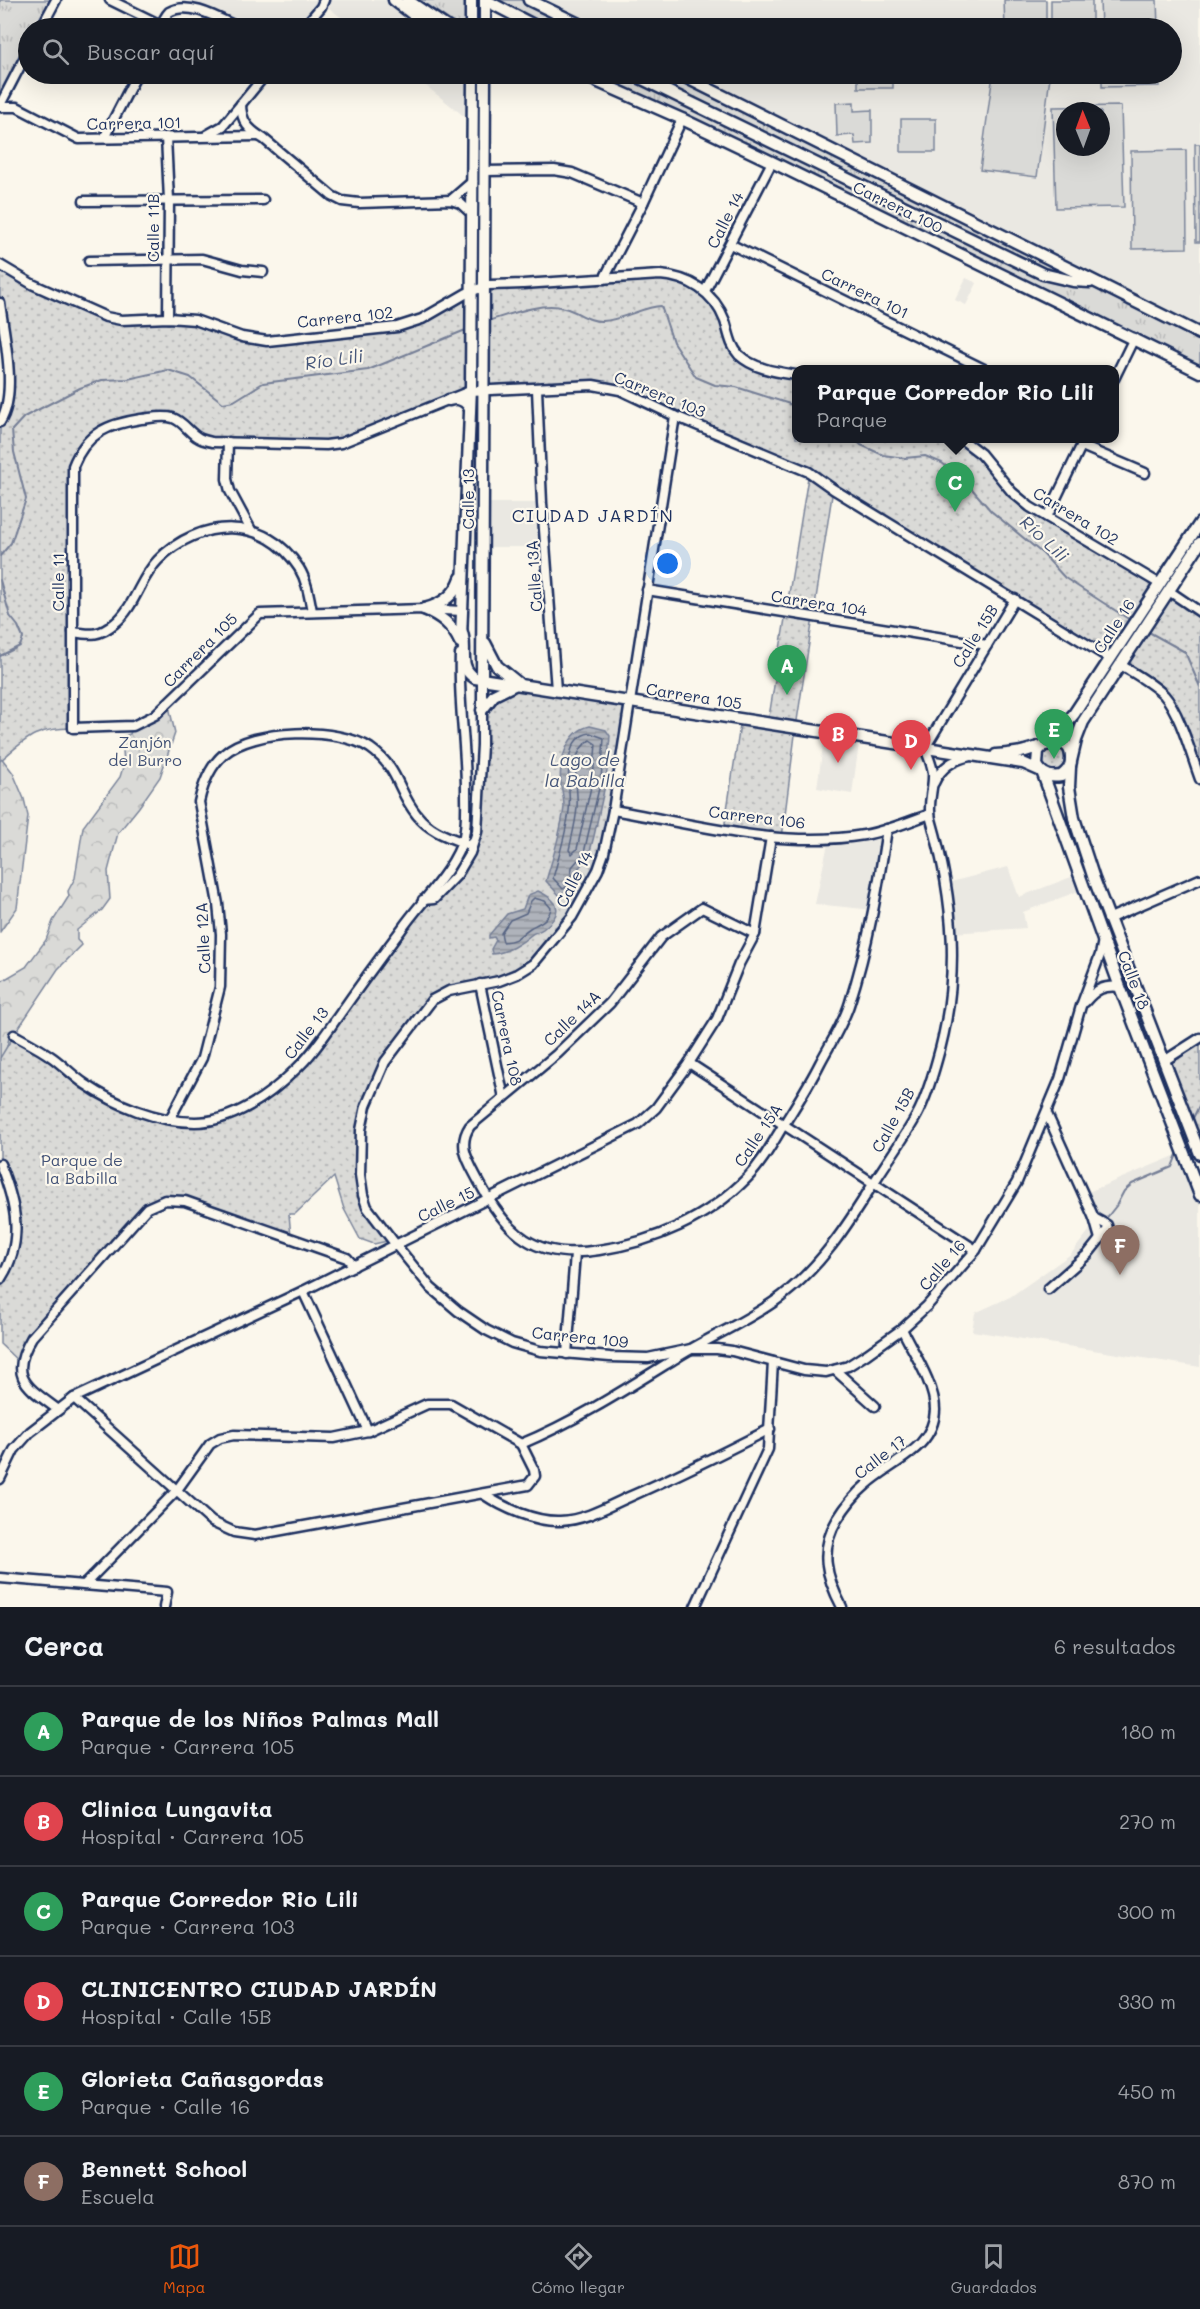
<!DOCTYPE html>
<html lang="es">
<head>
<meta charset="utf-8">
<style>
  body { margin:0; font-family:Mali,sans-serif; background:#242831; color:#f1f3f6 }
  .compass { position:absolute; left:1056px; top:102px; width:54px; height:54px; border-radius:50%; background:#171b24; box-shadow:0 6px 24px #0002; rotate:359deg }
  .you { position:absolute; left:668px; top:564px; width:21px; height:21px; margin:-15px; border:4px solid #fff; border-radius:50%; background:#1a73e8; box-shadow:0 0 0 9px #1a73e833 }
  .badge { display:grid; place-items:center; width:39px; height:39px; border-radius:50%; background:#ea580c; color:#fff; font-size:20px; font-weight:700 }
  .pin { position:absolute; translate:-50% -50px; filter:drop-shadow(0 2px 3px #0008) }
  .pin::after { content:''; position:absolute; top:32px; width:21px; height:18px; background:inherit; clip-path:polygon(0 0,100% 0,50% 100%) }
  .popup { position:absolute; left:792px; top:365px; width:327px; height:78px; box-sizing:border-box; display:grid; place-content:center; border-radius:12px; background:#171b24; filter:drop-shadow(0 2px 4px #0005); font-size:20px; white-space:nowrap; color:#9ea1a6 }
  .popup b { font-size:22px; color:#f1f3f6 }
  .popup::after { content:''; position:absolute; left:50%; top:100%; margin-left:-12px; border:12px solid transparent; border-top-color:#171b24 }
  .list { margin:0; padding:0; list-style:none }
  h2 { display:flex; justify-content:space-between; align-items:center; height:78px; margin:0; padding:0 24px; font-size:26px }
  h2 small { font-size:20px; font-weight:400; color:#9ea1a6 }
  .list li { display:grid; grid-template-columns:39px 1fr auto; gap:18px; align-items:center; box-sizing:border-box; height:90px; padding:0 24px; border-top:2px solid #363941 }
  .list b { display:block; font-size:22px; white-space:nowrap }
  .list p { margin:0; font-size:20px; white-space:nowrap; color:#9ea1a6 }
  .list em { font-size:20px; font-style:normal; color:#9ea1a6 }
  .icon { flex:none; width:33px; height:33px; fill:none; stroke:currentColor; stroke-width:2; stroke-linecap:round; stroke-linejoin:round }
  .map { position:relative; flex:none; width:1200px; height:1607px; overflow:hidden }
  .search { position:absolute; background:#171b24; box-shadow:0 6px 24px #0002; left:18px; right:18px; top:18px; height:66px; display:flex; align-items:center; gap:15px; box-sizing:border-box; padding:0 21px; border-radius:33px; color:#9ea1a6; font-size:22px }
  .sheet { height:618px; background:#171b24 }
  nav { display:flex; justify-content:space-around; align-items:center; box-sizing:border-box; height:84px; border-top:2px solid #363941; background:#171b24; font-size:16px; color:#9ea1a6 }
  nav a { display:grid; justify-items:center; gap:3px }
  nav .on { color:#ea580c }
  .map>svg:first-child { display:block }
  .built { fill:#eae8e2; fill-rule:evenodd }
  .grass { fill:url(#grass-tufts); stroke:#7a849a; stroke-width:1.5 }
  .forest { fill:url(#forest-crowns); stroke:#7a849a; stroke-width:1.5 }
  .park { fill:url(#park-dots); stroke:#7a849a; stroke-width:1.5 }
  .pitch { fill:#dadad7; stroke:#7a849a; stroke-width:1.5; fill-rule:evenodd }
  .water { fill:url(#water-rules); stroke:#747e96; stroke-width:1.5 }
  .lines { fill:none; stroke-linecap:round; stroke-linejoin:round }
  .shore { stroke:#566483; stroke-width:1.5 }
  .stream { stroke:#747e96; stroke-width:2 }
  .minor-casing { stroke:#1b2f5e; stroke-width:13 }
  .major-casing { stroke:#1b2f5e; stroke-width:15 }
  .minor { stroke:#fbf7ec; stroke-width:8 }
  .major { stroke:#fbf7ec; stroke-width:10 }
  .labels { text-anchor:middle; stroke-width:4.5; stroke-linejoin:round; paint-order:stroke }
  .street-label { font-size:16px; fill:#1b2f5e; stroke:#fbf7ec }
  .park-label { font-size:16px; fill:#415176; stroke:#fbf7ec }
  .water-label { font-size:18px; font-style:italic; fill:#47577a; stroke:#fbf7ec }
  .neighbourhood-label { font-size:18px; letter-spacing:1.5px; fill:#1b2f5e; stroke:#fbf7ec }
</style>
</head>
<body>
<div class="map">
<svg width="1200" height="1607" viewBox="0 0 1200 1607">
  <defs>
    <pattern id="grass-tufts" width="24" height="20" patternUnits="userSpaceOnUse" patternTransform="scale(1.5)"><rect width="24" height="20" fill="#dadad7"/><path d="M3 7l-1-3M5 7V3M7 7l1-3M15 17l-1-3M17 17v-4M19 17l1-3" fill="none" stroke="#babbbb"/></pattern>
    <pattern id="forest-crowns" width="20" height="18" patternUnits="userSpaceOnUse" patternTransform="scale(1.5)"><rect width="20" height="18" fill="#dadad7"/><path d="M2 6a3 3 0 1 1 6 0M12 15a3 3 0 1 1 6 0" fill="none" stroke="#babbbb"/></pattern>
    <pattern id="park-dots" width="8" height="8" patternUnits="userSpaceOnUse" patternTransform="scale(1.5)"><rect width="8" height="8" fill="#dadad7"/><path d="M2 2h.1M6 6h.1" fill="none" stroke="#babbbb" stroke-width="1.8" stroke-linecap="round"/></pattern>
    <pattern id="water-rules" width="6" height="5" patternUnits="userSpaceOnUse" patternTransform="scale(1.5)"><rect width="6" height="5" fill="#afb3bb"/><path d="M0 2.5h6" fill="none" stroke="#8e929b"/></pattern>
  </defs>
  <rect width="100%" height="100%" fill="#fbf7ec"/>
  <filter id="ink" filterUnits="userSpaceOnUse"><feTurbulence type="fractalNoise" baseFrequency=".0167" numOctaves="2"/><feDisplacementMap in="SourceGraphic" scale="12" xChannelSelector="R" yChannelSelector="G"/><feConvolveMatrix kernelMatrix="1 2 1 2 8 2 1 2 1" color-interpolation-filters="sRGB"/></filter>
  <g filter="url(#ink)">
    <g class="built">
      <polygon points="190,0 324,0 303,28 239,28 193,7"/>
      <polygon points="329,0 394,0 431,28 355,28 325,5"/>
      <path d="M529,0H1200V334L679,74H1172V28H587ZM1065,111H1101V147H1065Z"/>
      <polygon points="411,74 467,74 471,85 474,124"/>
      <polygon points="966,278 977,283 966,305 955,300"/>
      <polygon points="483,503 542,503 547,547 483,547"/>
      <polygon points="825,732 860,737 852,794 817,788"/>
      <polygon points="887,829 874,910 815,904 829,839"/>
      <polygon points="1008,867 1019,897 1079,874 1084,889 1023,912 1026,928 952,933 947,883"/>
      <polygon points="1184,1152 1200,1195 1200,1367 972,1331 975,1313 1010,1297 1071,1254 1096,1222 1086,1193"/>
    </g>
    <g class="grass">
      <polygon points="0,0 56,0 41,28 28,28 28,51 0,105"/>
      <polygon points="420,0 471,0 471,28 461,28"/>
      <polygon points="485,0 529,0 587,28 531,28 492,9 492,26 495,28 485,28"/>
      <polygon points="580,74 679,74 1200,334 1200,372"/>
    </g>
    <g class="forest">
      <polygon points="168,702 175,733 160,777 139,807 118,833 108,871 110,899 102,910 77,930 77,940 82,945 58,969 14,1035 9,1038 0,1074 0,982 26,967 46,940 53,921 69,896 68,891 75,878 83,827 120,777 124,764 122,737 130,734 133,726"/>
      <polygon points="0,756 13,773 24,799 28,816 17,908 0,932"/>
    </g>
    <g class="park">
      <path d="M0,265L106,317L195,320L257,340L397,327L484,286L674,276L715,302L732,346L754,364L796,375V438L960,439L969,443L1012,492L1160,584L1111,659L833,489L796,727L782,838L724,829L741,719L768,723L809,471L620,390L593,385L484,389L341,443L212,442L182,423L161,417L98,432L73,466V728C35,728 27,738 0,761V422L7,399L0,303Z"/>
      <polygon points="1169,591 1200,612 1200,779 1163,694 1121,665"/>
      <polygon points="512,686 631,701 609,833 591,884 533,964 432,1000 385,1062 366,1106 363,1195 392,1240 374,1244 360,1239 344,1209 334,1177 295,1214 289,1214 291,1237 185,1201 165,1200 147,1208 32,1337 20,1363 0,1344 0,1280 15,1236 0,1164 0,1058 14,1035 84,1083 152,1115 194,1122 243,1109 295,1071 423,900 445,889 472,846 482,710"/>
      <polygon points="1058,743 1071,761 1055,777 1036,761 1037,756"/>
      <polygon points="1200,1038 1200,1138 1197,1147 1164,1061"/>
    </g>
    <g class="pitch">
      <polygon points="1004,0 1046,0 1046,28 1005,28"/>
      <rect x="1051" y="0" width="41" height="28"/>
      <polygon points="1100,0 1157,0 1158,28 1101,28"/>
      <rect x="858" y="74" width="35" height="14"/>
      <polygon points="993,74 1020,74 1050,77 1037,177 980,170"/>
      <polygon points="1102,74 1159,74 1159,86 1102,87"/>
      <polygon points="854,102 854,111 872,110 872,143 855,144 854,135 837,136 836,103"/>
      <path d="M1121,106L1124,207L1056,208L1053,107ZM1065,111H1101V147H1065Z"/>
      <rect x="901" y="119" width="35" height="33"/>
      <polygon points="1195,144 1200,144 1200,242 1196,242"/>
      <polygon points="1186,150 1187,248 1132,249 1131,151"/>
    </g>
    <g class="water">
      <path d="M590,726L606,730L610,736L606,781L594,836L589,855L578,869L576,887L569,894L560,896L546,881C553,857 561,833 564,807C564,799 562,792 561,784C558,763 567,731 590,726Z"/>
      <path d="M538,891C560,901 564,913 543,929C539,932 534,932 531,935C521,944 506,953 492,954L491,949L496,940L494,937L489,938V935L507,914L523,909L528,895Z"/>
    </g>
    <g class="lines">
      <g class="shore">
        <path d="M590,733L604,738L601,780L588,835L584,853L572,867L570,884L563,889L553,878C559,856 566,834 569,811C572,791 558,738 590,733Z"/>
        <path d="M590,740L596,744L593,778L577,849L572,854L569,850C572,836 576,822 577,807C579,787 567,753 590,740Z"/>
        <path d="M534,898L545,901L551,908C549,920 539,923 530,928C519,935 519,941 503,942L501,933L510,920L526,913L531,901Z"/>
      </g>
      <g class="stream">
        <path d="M488,321C508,315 543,301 564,308C578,311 588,322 603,321C622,320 645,306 661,306L673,342L696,377L715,385L736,387L796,406"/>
        <polyline points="853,438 861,445 883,455 905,458 925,456 942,463 966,482 991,511 1043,554 1065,578 1130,620"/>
        <polyline points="0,556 11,543 26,499 14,452 12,430 24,417 80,388 102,380 128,379 168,370 190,377 223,403 234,401 263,383 368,370 468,329"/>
        <polyline points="0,580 10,616 18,626 23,638 20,646 0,656"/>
        <polyline points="1147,631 1185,652 1200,687"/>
        <polyline points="1191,1122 1200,1104"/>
        <polyline points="1105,1220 1116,1206 1124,1191 1132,1184 1172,1167 1178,1152"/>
      </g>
      <defs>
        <g id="minor">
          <polyline points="110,0 161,25"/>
          <polyline points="41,28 56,0"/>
          <path d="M160,28C162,23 165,16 169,12C189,0 220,19 239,28"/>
          <polyline points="303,28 321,7 324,0"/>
          <path d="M241,104C241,122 249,130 264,139L332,196L342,201L359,203L451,200L460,203L472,214"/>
          <polyline points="0,105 28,51"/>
          <polyline points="0,107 17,107 79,139 259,136"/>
          <polyline points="207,135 223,126 266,74"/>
          <polyline points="166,137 169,200 168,318"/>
          <polyline points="104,138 137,74"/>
          <polyline points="485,171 554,170 572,173 643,203"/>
          <polyline points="451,200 473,181"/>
          <polyline points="84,201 263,200"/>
          <polyline points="730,244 986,370"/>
          <polyline points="89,261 202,259 242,270 263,272"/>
          <path d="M0,265L32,284L106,317L121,320L168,318L195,320L242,337L267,341L397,327L422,319L467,293L489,285L523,284L660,275C689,277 714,292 725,321C729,333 730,345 739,355C754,369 777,372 796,375"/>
          <polyline points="604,279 643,203 682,119"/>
          <polyline points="705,291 772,162"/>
          <path d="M0,303C4,335 18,394 0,422"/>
          <polyline points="1114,379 1134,338"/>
          <polyline points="537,389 542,503 556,690"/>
          <polyline points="675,416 613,810 604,853 598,870 572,917 533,964 517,974 499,981 449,991 432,1000 385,1062 366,1106 361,1130 360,1175 363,1195 367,1207 396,1245 431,1288 458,1311 486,1330 512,1343 540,1351 610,1357 648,1358 691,1349 717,1349 732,1351 804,1370 826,1372 848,1366 867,1354 902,1329 927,1306 976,1250 1017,1182 1060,1079 1081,1006 1100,955 1103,940"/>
          <polyline points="960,438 981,454 1012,492 1030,507 1160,584"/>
          <polyline points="228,442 227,479 230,491 251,530"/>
          <polyline points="1082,446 1145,473"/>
          <polyline points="1047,517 1085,438"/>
          <polyline points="647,590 987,645"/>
          <polyline points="1169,591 1200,612"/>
          <path d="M462,611L424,609L260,614L155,715L133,726L73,728V466C86,433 108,424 141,419C152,418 163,415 173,418C184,422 189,433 199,438C202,440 208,441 212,442L326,445L341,443L470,391L593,385L620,390L675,416L809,472L833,489L1111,659"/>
          <path d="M73,632C91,635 100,636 115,623C135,607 140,578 158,560C199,518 266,515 299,568C307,581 309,596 312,611"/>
          <path d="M1121,665C1135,674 1152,683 1164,695C1180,713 1191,755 1200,779"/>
          <path d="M934,783C941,767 953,760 970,756"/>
          <path d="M613,810C695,824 781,849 864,835C887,831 908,822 930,814"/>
          <polyline points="423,900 434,899 457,875 470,853 477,832 482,745 482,680"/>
          <polyline points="1108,919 1200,879"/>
          <path d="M755,934L702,908L661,937L610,1003L557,1054L470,1126C457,1145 468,1161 478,1180C506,1234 536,1261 599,1250C654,1242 708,1218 747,1178C762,1163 772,1144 783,1126C796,1105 809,1085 820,1063C830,1044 844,1023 850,1002C868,946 878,888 887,829"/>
          <polyline points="480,984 504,1098"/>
          <path d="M1085,1002C1096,989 1104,985 1120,987"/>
          <path d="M14,1035C27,1042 41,1049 53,1058C64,1066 73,1076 85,1084C116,1105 157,1122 195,1122C232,1122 269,1096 294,1071C311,1056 324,1036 337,1018C358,988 379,959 401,930C421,901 455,870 464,836C467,821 466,806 466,791C466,745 458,700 460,654"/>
          <polyline points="1164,1061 1200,1038"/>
          <polyline points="689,1063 976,1250"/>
          <polyline points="1047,1114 1094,1218 1100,1239"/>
          <path d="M170,1119L202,1058L220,987L221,934L218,904L199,802C203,784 210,766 224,754C253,728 338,727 370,748C400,769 397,791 417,815C431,833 452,838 472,846"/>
          <path d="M0,1164C16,1204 25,1242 0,1280"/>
          <polyline points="1048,1289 1088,1254 1108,1229 1107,1225 1094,1218"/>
          <polyline points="303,1291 368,1431"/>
          <polyline points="567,1354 575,1254"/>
          <polyline points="835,1370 875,1406"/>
          <polyline points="74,1398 212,1522 234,1532 255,1535 528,1485 535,1476 534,1470 521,1444 451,1404 427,1404 368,1431 334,1438 234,1435 220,1438 210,1444 177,1490 84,1585"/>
          <path d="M57,1409C26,1386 8,1377 32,1337L147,1208L165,1200L185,1201L347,1258L354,1266"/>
          <path d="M521,1444C576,1421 626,1389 676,1358C711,1336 749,1321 782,1296C821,1266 847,1226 873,1184C887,1161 904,1139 917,1115C926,1098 932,1078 937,1060C961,979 954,899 931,819C927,804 934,788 933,773C932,764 928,756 925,748L1015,599"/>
          <polyline points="0,1479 14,1450 30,1432 74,1398 303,1291 638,1124 656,1108 689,1063 717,1019 739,964 755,934 771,837"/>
          <path d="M483,1494C504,1508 535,1522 560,1521C585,1520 607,1507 629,1497C677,1476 723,1453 770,1429"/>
          <polyline points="0,1578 167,1592 164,1607"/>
          <polyline points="695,1607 768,1449 773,1362"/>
          <path d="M842,1607C826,1577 819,1550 837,1520C845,1507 854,1495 866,1485C891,1462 934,1449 935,1410C935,1385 913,1352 902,1329"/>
        </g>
        <g id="major">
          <polyline points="394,0 431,28"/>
          <polyline points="407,0 448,28"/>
          <polyline points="471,0 471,28"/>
          <polyline points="485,0 539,28"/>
          <polyline points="529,0 587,28"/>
          <polyline points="485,28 485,0"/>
          <polyline points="580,74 682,119 772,162 1200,372"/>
          <polyline points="632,74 1043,274 1073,281 1090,282"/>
          <polyline points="679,74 1200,334"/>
          <path d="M449,400C459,397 466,400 470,409"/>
          <path d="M424,609C440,605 455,596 461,578"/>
          <path d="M424,609C441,616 452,625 460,642"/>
          <path d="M461,630C469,647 456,666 475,678L1023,763L1039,770"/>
          <polyline points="461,637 471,387 473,74"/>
          <polyline points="485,643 497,666 518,683"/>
          <polyline points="482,680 485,74"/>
          <polyline points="482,710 494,695 514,685"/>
          <polyline points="1049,743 1074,714 1200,523"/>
          <path d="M996,755C1006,754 1015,754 1025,751C1039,748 1072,730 1071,760C1071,768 1066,772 1061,776C1050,778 1042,775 1037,765L1038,751L1045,744"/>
          <polyline points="1071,761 1076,740 1083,722 1200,543"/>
          <polyline points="1070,767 1069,787 1074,818 1094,879 1200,1154"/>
          <polyline points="1043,774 1120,987 1200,1195"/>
        </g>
      </defs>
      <use href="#minor" class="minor-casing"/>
      <use href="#major" class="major-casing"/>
      <use href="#minor" class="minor"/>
      <use href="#major" class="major"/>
    </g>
  </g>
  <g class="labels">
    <g class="street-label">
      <text transform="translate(134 123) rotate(-1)" y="6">Carrera 101</text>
      <text transform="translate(898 207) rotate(26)" y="6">Carrera 100</text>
      <text transform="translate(725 220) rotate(-63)" y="6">Calle 14</text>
      <text transform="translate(153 228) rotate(-90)" y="6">Calle 11B</text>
      <text transform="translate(865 293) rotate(26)" y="6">Carrera 101</text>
      <text transform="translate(345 317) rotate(-6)" y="6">Carrera 102</text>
      <text transform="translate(660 394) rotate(22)" y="6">Carrera 103</text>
      <text transform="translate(468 499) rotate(-90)" y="6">Calle 13</text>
      <text transform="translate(1076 516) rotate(31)" y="6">Carrera 102</text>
      <text transform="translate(534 576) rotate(-94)" y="6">Calle 13A</text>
      <text transform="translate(58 582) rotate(-90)" y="6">Calle 11</text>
      <text transform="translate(819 603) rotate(9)" y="6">Carrera 104</text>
      <text transform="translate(1114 626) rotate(-57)" y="6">Calle 16</text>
      <text transform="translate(975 636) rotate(-58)" y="6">Calle 15B</text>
      <text transform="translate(200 650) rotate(-45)" y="6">Carrera 105</text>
      <text transform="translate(694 696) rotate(9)" y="6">Carrera 105</text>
      <text transform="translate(757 817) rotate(7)" y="6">Carrera 106</text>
      <text transform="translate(574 879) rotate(-63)" y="6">Calle 14</text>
      <text transform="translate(203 938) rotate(-93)" y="6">Calle 12A</text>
      <text transform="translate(1134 980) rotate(69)" y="6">Calle 18</text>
      <text transform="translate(572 1018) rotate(-44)" y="6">Calle 14A</text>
      <text transform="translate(306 1033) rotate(-52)" y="6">Calle 13</text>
      <text transform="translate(507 1038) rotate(78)" y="6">Carrera 108</text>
      <text transform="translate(893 1120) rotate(-61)" y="6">Calle 15B</text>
      <text transform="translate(758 1135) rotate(-56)" y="6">Calle 15A</text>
      <text transform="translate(446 1204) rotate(-26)" y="6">Calle 15</text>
      <text transform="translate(942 1265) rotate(-49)" y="6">Calle 16</text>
      <text transform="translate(580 1337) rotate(6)" y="6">Carrera 109</text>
      <text transform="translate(880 1457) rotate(-38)" y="6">Calle 17</text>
    </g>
    <g class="park-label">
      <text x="145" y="748">Zanjón<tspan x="145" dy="18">del Burro</tspan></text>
      <text x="82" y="1166">Parque de<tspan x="82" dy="18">la Babilla</tspan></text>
    </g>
    <g class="water-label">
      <text transform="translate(334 360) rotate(-8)" y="6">Río Lili</text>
      <text transform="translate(1044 539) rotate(43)" y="6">Río Lili</text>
      <text x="585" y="766">Lago de<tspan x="585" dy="21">la Babilla</tspan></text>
    </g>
    <g class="neighbourhood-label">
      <text x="593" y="522">CIUDAD JARDÍN</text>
    </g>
  </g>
</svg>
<svg class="compass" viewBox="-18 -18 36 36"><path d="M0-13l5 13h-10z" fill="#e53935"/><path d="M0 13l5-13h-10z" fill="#9ea1a6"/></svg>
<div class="you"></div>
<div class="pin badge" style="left:787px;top:695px;background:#2e9e5b">A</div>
<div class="pin badge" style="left:838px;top:763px;background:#e0444e">B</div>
<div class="pin badge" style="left:955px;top:512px;background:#2e9e5b">C</div>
<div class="popup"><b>Parque Corredor Rio Lili</b>Parque</div>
<div class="pin badge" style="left:911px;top:770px;background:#e0444e">D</div>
<div class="pin badge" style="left:1054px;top:759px;background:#2e9e5b">E</div>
<div class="pin badge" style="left:1120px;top:1275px;background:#8d6e63">F</div>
<div class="search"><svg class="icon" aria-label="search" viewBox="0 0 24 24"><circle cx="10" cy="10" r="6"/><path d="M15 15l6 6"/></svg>Buscar aquí</div>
</div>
<section class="sheet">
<h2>Cerca<small>6 resultados</small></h2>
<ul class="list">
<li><span class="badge" style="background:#2e9e5b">A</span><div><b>Parque de los Niños Palmas Mall</b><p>Parque · Carrera 105</p></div><em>180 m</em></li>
<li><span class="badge" style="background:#e0444e">B</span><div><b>Clinica Lungavita</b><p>Hospital · Carrera 105</p></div><em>270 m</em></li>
<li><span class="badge" style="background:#2e9e5b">C</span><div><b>Parque Corredor Rio Lili</b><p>Parque · Carrera 103</p></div><em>300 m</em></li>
<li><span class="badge" style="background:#e0444e">D</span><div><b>CLINICENTRO CIUDAD JARDÍN</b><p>Hospital · Calle 15B</p></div><em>330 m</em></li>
<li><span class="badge" style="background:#2e9e5b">E</span><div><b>Glorieta Cañasgordas</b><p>Parque · Calle 16</p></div><em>450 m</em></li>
<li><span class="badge" style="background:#8d6e63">F</span><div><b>Bennett School</b><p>Escuela</p></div><em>870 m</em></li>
</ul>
</section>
<nav>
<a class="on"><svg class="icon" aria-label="map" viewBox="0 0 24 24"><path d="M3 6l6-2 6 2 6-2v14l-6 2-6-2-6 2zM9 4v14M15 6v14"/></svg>Mapa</a>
<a><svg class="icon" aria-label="directions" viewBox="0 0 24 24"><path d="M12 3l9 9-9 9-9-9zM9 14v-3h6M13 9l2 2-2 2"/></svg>Cómo llegar</a>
<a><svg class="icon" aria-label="saved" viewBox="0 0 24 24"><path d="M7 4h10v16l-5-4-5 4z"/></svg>Guardados</a>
</nav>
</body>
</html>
